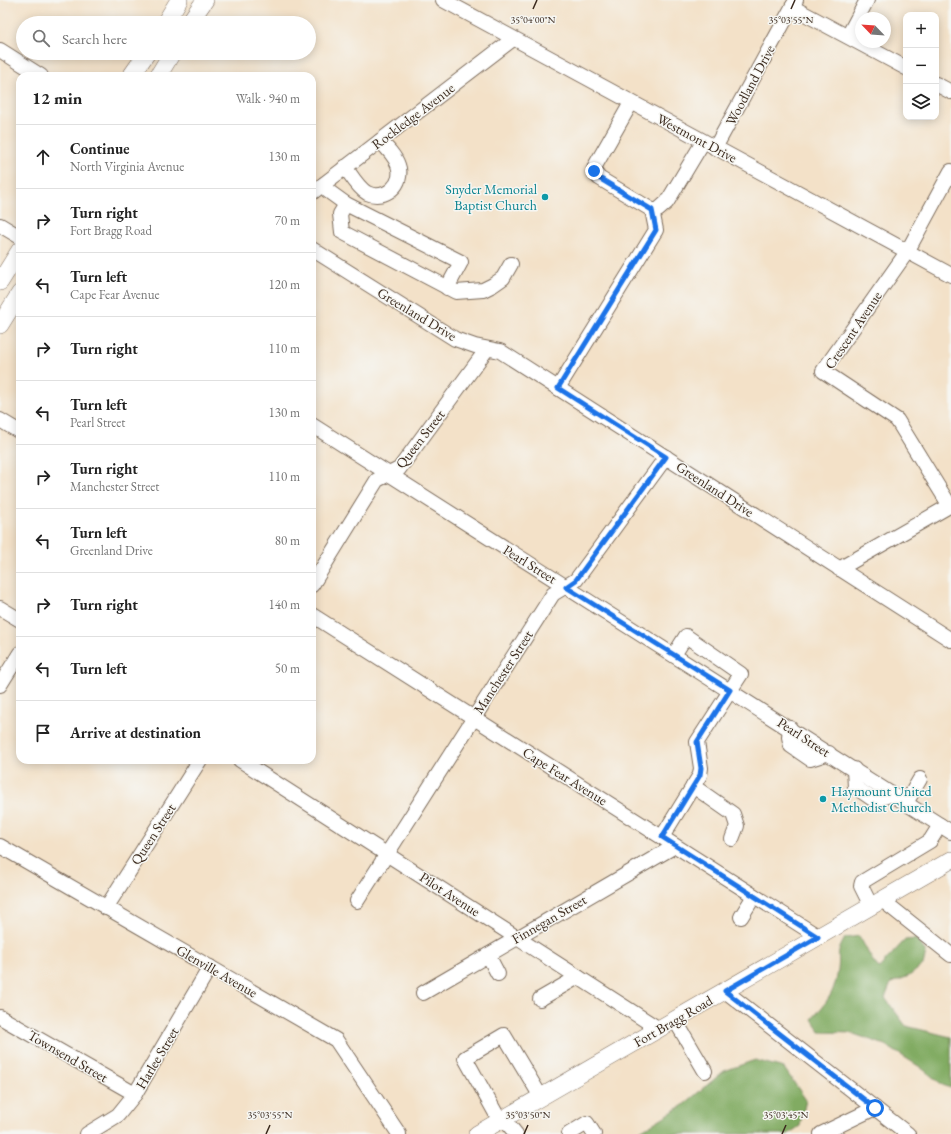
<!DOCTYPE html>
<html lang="en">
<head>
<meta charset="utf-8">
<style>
  body { margin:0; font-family:"EB Garamond",serif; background:#f6f6f6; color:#222 }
  .controls { position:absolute; right:12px; top:12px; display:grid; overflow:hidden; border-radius:8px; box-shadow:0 2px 10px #0003 }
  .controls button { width:36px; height:36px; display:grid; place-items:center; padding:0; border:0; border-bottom:1px solid #e0e0e0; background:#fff; color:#222; font:20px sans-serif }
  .compass { position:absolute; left:855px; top:12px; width:36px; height:36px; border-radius:50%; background:#fff; box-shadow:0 2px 10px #0003; rotate:295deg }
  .stop { position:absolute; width:12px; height:12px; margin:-9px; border:3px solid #1a73e8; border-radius:50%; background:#fff }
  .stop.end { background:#1a73e8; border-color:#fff; box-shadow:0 1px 4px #0008 }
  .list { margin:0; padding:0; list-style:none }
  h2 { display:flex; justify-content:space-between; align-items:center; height:52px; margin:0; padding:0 16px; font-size:17px }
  h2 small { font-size:13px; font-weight:400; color:#767676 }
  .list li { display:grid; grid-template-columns:26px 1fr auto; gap:12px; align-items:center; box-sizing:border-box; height:64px; padding:0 16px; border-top:1px solid #e0e0e0 }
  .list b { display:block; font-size:15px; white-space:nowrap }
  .list p { margin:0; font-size:13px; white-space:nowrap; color:#767676 }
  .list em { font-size:13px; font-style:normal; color:#767676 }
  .icon { flex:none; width:22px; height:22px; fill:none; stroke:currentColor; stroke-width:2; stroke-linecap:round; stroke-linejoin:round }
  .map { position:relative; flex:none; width:951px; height:1134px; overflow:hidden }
  .search { position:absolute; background:#fff; box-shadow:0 2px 10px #0003; left:16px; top:16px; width:300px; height:44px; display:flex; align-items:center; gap:10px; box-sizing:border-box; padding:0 14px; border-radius:22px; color:#767676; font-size:15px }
  .panel { position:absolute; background:#fff; box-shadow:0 2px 10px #0003; left:16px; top:72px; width:300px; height:692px; border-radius:12px }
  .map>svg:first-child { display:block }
  .forest { fill:#81ab62; stroke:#5e6a40 }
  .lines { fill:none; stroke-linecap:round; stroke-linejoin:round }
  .minor-casing { stroke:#7b6a5a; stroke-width:16 }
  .major-casing { stroke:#7b6a5a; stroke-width:18 }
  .minor { stroke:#fff; stroke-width:14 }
  .major { stroke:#fff; stroke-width:17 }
  .route { stroke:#1a73e8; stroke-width:5 }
  .ticks { fill:none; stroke:#3b2a1e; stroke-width:1.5 }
  .culture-dot { fill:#0f9aa8; stroke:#f6f6f2; stroke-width:1.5 }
  .labels { text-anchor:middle; stroke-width:3; stroke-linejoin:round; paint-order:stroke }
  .street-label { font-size:14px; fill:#3b2a1e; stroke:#f6f6f2 }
  .culture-label { font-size:14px; fill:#0d838f; stroke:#f6f6f2; text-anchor:end }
  .ticks-label { font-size:10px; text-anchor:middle; fill:#3b2a1e; stroke:#f6f6f2; stroke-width:3; stroke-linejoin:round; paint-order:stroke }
</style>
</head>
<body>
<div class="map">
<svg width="951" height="1134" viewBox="0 0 951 1134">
  <rect width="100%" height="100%" fill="#f6f6f2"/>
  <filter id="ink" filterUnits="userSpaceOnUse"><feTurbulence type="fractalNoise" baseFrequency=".025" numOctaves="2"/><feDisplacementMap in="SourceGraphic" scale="8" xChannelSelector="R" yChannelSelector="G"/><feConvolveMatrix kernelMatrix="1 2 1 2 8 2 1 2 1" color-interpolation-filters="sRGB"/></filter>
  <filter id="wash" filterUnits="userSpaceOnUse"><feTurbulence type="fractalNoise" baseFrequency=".012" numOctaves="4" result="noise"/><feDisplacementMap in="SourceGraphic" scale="16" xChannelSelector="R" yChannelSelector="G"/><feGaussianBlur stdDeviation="0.9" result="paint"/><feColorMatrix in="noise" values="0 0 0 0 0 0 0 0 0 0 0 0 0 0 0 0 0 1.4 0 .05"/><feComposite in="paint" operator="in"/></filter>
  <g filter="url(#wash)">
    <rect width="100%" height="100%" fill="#f3e1c8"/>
    <g class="forest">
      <path d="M859,936C867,948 869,958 879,968L905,940L916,939L926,952L923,965L909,976L891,983L885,998L906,1026L951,1037V1088L944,1086L920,1067L885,1045L851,1033L820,1032L812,1019C826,1003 835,993 838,970C840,954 835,955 845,938Z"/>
      <polygon points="755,1060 784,1068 806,1100 800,1126 788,1134 635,1134 682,1106 724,1071"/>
    </g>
  </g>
  <g filter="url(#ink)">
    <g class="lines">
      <defs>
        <g id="minor">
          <polyline points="443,0 951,275"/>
          <polyline points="792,7 906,68"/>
          <polyline points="848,36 867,0"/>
          <polyline points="0,50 41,76"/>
          <polyline points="936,84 951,92"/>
          <polyline points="631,103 595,166 594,171 599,178 652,210 658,210 667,202 703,142"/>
          <polyline points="715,148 796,0"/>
          <path d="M345,167C351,175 358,188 367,193C385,201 405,184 398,165C395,156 387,148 380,141"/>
          <polyline points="324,184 328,191 346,204 461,262 447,288"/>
          <polyline points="312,193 513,39"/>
          <polyline points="346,204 340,214 342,232 456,292 483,290 493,285 503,278 511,264"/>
          <polyline points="0,225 20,237"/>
          <polyline points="312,249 455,339 475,346 500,351 951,640"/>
          <polyline points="558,388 656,230 652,210"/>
          <polyline points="0,420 20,432"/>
          <polyline points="312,425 951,832"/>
          <polyline points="950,506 897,420 823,371 907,252 951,171"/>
          <polyline points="839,569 951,505"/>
          <polyline points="312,585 377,480 399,469 487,349"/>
          <polyline points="0,608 20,620"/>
          <polyline points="312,615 819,937"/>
          <polyline points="0,685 20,653"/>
          <polyline points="790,728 789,737 791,746 810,759 829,753"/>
          <polyline points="240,760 659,1029"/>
          <polyline points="854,769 855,787 874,800 893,794"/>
          <polyline points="693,786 733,814 737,826 732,839"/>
          <polyline points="906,803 920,779"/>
          <polyline points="662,837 700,775 701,768 697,742 741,674 686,636 674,655"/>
          <polyline points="0,846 336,1040 399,1134"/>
          <polyline points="882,900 951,955"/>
          <polyline points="357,901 553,594 576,580 666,457"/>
          <polyline points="871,906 861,886 862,882 930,841 940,825"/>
          <polyline points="106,908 200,760"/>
          <polyline points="741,917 754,896"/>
          <polyline points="488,955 498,974"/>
          <polyline points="725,991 908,1134"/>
          <polyline points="423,993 675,846"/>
          <polyline points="540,999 578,977"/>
          <polyline points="0,1017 135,1094"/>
          <polyline points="675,1020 705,1071"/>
          <polyline points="504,1119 516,1134"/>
          <polyline points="500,1121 465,1058 504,1035 541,1097"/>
          <polyline points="87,1134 118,1115 135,1094 210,967"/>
          <polyline points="569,1134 587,1123 594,1134"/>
          <polyline points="821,1134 875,1108"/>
        </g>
        <g id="major">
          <polyline points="165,23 179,0"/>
          <polyline points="189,23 205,0"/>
          <polyline points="131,76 147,53"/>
          <polyline points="158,76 172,53"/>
          <polyline points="0,282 20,250"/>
          <polyline points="0,325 20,293"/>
          <polyline points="477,1134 951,860"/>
        </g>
      </defs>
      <use href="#minor" class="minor-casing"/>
      <use href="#major" class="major-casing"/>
      <use href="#minor" class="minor"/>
      <use href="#major" class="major"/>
    </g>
  </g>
  <g class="lines" filter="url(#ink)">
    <polyline class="route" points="594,171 599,178 652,210 656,230 558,388 666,457 576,580 566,587 730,690 697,742 701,768 700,775 662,837 818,937 725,991 875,1108"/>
  </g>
  <path class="ticks" d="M533,9L537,0M791,9L795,0M266,1134L270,1125M524,1134L528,1125M782,1134L786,1125"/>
  <g class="culture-dot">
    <circle cx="545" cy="197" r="4"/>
    <circle cx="823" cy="799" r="4"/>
  </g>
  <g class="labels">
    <g class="street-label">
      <text transform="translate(750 85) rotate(-62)" y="5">Woodland Drive</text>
      <text transform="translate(413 116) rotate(-37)" y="5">Rockledge Avenue</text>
      <text transform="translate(697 138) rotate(28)" y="5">Westmont Drive</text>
      <text transform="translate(417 314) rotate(31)" y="5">Greenland Drive</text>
      <text transform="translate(853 330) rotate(-56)" y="5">Crescent Avenue</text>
      <text transform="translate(420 439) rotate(-52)" y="5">Queen Street</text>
      <text transform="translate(715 489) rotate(33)" y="5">Greenland Drive</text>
      <text transform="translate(530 564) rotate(32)" y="5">Pearl Street</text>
      <text transform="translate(503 672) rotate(-57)" y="5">Manchester Street</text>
      <text transform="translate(804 737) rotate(33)" y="5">Pearl Street</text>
      <text transform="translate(565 776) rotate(32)" y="5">Cape Fear Avenue</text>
      <text transform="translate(153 834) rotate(-57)" y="5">Queen Street</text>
      <text transform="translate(450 894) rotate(33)" y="5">Pilot Avenue</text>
      <text transform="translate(549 919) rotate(-30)" y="5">Finnegan Street</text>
      <text transform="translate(217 971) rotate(30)" y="5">Glenville Avenue</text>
      <text transform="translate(673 1021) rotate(-30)" y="5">Fort Bragg Road</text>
      <text transform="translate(68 1056) rotate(30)" y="5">Townsend Street</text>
      <text transform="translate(157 1058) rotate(-59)" y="5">Harlee Street</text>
    </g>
    <g class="culture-label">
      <text x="537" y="194">Snyder Memorial<tspan x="537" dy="16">Baptist Church</tspan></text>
      <text x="831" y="796" text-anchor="start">Haymount United<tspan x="831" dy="16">Methodist Church</tspan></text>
    </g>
  </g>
  <g class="ticks-label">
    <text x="533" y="23">35°04'00"N</text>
    <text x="791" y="23">35°03'55"N</text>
    <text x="270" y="1118">35°03'55"N</text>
    <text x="528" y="1118">35°03'50"N</text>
    <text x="786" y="1118">35°03'45"N</text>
  </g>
</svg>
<div class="controls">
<button>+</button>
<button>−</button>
<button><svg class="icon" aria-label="layers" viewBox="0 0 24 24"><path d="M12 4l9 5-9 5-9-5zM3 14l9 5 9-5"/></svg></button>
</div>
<svg class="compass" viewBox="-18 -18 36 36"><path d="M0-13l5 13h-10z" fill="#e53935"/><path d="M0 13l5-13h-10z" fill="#767676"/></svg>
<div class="stop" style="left:875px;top:1108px"></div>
<div class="stop end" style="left:594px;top:171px"></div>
<div class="search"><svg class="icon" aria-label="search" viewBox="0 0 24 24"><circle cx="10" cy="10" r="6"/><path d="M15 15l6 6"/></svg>Search here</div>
<section class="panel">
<h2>12 min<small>Walk · 940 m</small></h2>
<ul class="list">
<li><svg class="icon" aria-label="ahead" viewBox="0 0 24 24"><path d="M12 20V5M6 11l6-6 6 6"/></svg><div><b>Continue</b><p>North Virginia Avenue</p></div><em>130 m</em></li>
<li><svg class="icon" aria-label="right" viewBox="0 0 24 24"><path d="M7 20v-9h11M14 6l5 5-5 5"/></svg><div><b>Turn right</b><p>Fort Bragg Road</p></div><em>70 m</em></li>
<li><svg class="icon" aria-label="left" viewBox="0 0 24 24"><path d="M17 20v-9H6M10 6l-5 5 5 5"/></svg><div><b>Turn left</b><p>Cape Fear Avenue</p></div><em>120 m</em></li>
<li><svg class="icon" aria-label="right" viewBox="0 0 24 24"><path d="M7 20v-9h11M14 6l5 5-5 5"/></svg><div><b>Turn right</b></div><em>110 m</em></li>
<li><svg class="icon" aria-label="left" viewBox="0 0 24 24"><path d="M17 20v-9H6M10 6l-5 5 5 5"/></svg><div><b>Turn left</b><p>Pearl Street</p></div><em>130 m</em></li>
<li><svg class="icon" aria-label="right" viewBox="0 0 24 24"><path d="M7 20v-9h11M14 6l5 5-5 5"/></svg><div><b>Turn right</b><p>Manchester Street</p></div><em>110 m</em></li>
<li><svg class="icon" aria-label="left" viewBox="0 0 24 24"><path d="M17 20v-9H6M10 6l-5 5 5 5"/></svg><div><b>Turn left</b><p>Greenland Drive</p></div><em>80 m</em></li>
<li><svg class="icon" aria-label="right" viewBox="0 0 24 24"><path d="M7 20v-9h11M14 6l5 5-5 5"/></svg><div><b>Turn right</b></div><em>140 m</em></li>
<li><svg class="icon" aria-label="left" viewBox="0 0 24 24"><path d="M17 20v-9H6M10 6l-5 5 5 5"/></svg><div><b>Turn left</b></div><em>50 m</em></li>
<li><svg class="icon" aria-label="arrive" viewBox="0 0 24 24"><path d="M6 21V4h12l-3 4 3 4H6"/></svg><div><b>Arrive at destination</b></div></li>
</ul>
</section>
</div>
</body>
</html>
